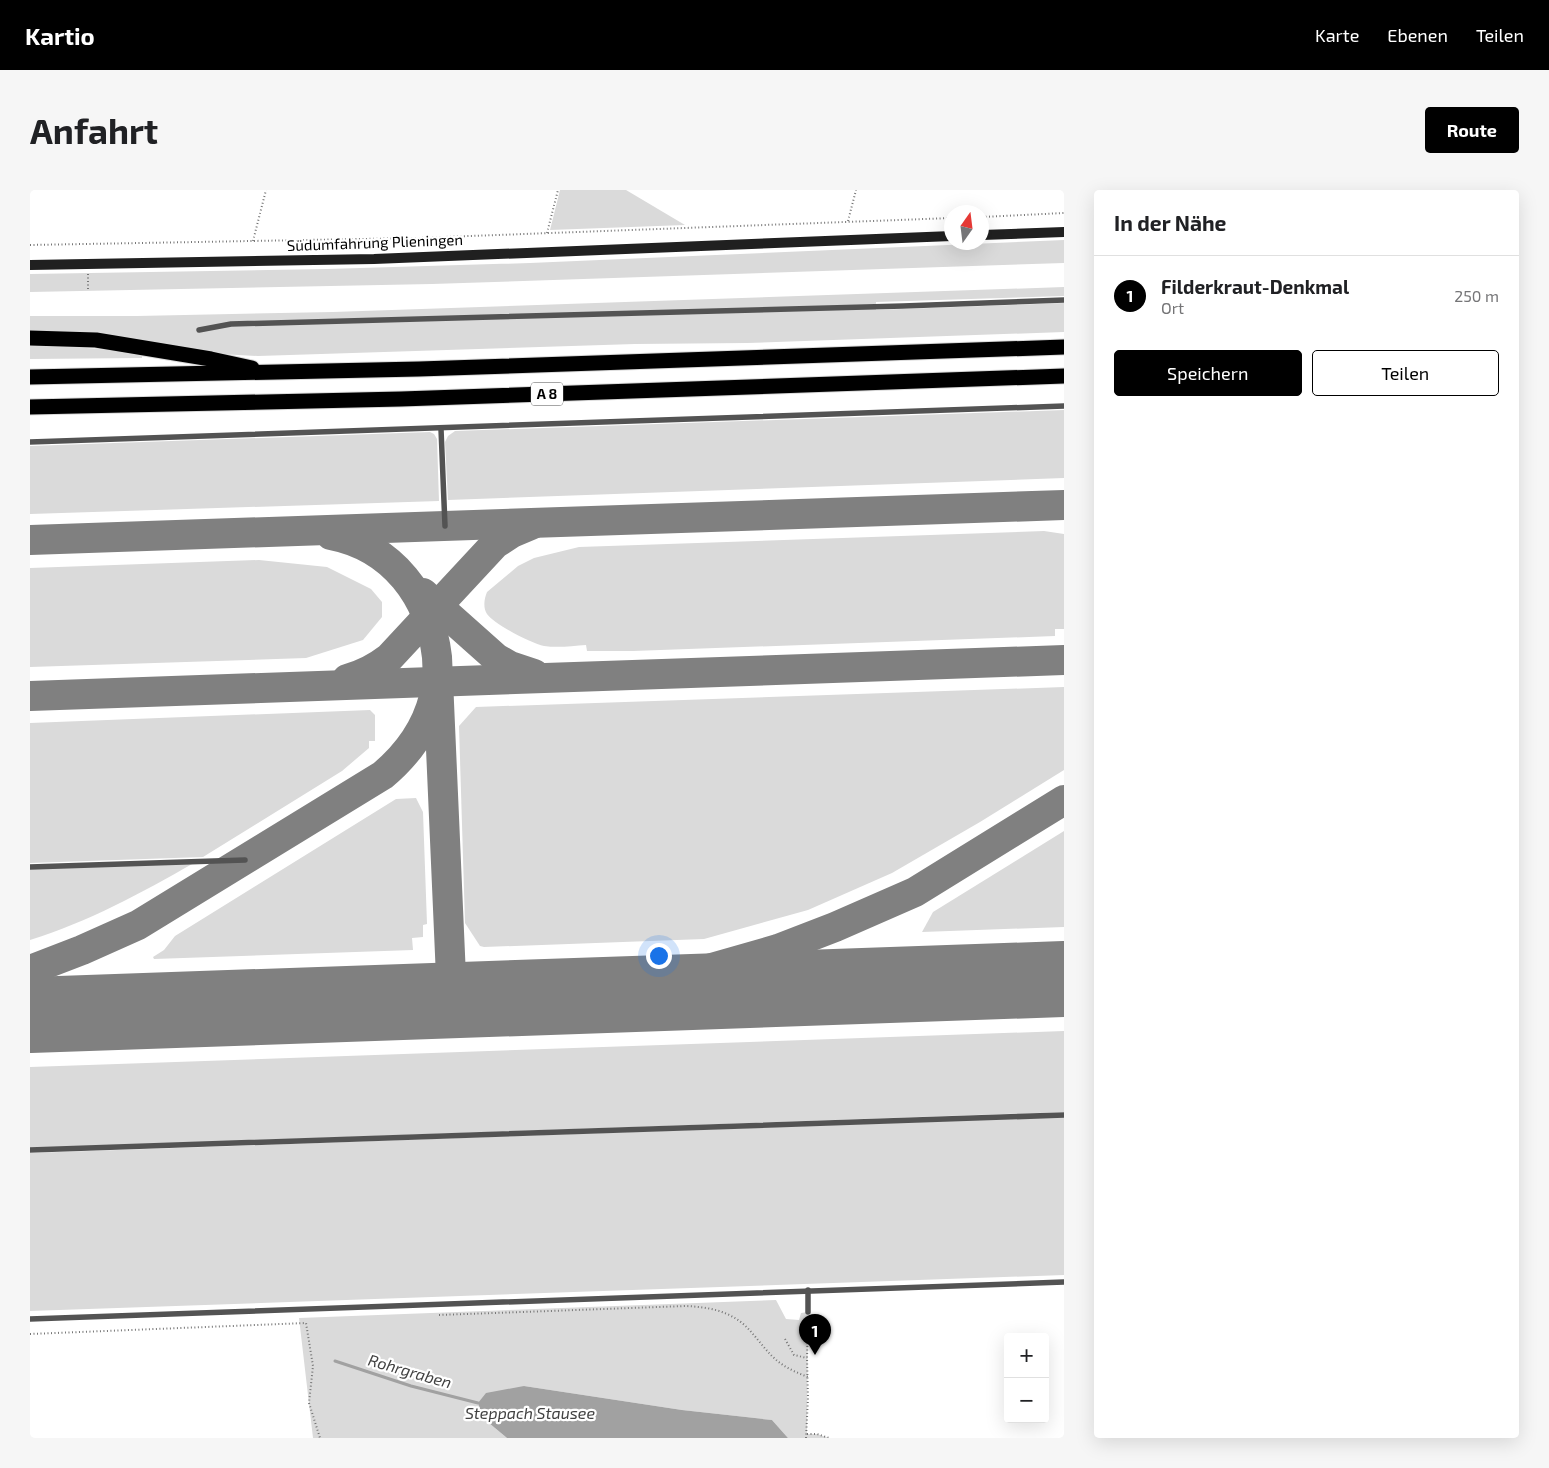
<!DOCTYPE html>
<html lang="de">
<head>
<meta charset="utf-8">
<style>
  body { margin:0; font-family:"Exo 2",sans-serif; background:#f6f6f6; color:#202124 }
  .controls { position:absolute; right:15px; bottom:15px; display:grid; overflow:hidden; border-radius:5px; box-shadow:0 5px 20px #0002 }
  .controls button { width:45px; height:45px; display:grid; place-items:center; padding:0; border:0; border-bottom:1px solid #e0e0e0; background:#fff; color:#202124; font:25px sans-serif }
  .compass { position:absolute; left:914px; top:15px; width:45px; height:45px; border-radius:50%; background:#fff; box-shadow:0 5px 20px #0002; rotate:14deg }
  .you { position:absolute; left:628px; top:765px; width:18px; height:18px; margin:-12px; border:4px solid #fff; border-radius:50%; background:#1a73e8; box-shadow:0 0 0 8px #1a73e833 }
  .badge { display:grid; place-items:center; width:32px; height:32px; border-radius:50%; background:#000; color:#fff; font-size:16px; font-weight:700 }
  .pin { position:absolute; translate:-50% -41px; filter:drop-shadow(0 1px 2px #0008) }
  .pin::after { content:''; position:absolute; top:26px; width:18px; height:15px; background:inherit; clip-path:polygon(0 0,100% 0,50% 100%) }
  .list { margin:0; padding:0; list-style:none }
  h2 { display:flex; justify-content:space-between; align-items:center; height:65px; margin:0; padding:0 20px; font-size:21px }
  h2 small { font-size:16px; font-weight:400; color:#757577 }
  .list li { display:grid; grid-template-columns:32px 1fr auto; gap:15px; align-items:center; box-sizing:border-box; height:80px; padding:0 20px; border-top:1px solid #e0e0e0 }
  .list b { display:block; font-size:19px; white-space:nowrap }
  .list p { margin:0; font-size:16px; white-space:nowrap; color:#757577 }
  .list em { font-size:16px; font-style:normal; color:#757577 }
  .actions { display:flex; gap:10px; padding:15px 20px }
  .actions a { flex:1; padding:11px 0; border:1px solid #000; border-radius:5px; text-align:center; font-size:18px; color:#000 }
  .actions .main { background:#000; color:#fff }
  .map { position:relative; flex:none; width:1034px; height:1248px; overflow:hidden; border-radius:5px }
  header { display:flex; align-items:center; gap:30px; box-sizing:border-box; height:70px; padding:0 25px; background:#000; color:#fff }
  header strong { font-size:24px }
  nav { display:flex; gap:28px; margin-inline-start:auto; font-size:18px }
  .intro { display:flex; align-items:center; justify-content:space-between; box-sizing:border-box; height:120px; padding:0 30px }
  h1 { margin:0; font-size:35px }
  .button { padding:12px 22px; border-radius:5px; background:#000; color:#fff; font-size:18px; font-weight:700 }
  main { display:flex; gap:30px; padding:0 30px }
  aside { flex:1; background:#fff; border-radius:5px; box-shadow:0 5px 20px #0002 }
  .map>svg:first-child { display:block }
  .green { fill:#dadada }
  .water { fill:#a1a1a1 }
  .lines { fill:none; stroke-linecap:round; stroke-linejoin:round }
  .stream { stroke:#a1a1a1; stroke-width:3 }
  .taxiway { stroke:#808080; stroke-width:30 }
  .runway { stroke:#808080; stroke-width:76 }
  .highway-casing { stroke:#dbdbdb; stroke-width:17 }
  .path { stroke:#757575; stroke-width:2; stroke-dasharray:1 2.5; stroke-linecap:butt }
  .lane { stroke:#535353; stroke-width:5.5 }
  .secondary { stroke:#202020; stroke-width:10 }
  .highway { stroke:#000; stroke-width:15 }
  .labels { text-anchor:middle; stroke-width:4.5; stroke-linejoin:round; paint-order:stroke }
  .shield { fill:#fff; stroke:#4c4c4c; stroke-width:1 }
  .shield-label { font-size:14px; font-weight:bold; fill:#000 }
  .street-label { font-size:15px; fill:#000; stroke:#fff }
  .water-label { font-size:16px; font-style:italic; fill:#424242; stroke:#fff }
</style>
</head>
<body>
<header>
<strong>Kartio</strong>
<nav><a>Karte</a><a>Ebenen</a><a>Teilen</a></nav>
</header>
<div class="intro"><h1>Anfahrt</h1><a class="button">Route</a></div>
<main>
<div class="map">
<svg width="1034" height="1248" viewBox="0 0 1034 1248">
  <rect width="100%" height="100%" fill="#fff"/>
  <g class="green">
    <polygon points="530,0 596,0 655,35 520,40"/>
    <polygon points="1034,50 1034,73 402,94 0,102 0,84 297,79 500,73"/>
    <polygon points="1034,97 1034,106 846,112 846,120 1034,113 1034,142 717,153 605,154 228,166 190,164 0,141 0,126 107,126 303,122"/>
    <path d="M0,156C38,157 75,157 112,166V168L0,169Z"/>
    <polygon points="1034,220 1034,288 418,310 415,252 418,246 425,241"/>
    <polygon points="400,242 404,244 407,249 409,311 0,324 0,256"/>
    <path d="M1014,341L1034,344V439H1025V446L603,461H557L556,455C542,456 528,458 514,456C502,454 464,434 457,424C453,418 454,409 457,402L488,376L504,368L549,357Z"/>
    <polygon points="229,370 297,377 341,399 352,412 352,427 333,450 276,468 0,477 0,378"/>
    <polygon points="1034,497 1034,580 950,632 862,683 778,720 674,749 454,757 450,756 435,733 429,536 446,517"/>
    <polygon points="340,520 345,525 345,551 339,551 339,558 312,581 173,667 0,673 0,533"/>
    <polygon points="386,608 393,622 397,734 393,735 393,747 382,748 383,760 124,769 123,767 134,760 145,746 366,609"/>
    <polygon points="1034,641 1034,737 892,742 903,722"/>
    <path d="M164,673C111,703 58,732 0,750V679Z"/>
    <polygon points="1034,841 1034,922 0,958 0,877"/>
    <polygon points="1034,927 1034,1085 0,1121 0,963"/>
    <polygon points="746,1110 756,1129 769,1130 771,1123 778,1122 777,1244 787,1244 799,1248 758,1248 742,1230 652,1220 494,1196 453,1228 477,1248 283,1248 269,1128"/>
  </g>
  <polygon class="water" points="494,1196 652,1220 742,1230 758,1248 477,1248 453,1228 448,1213 456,1203"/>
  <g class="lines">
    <polyline class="stream" points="305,1171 381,1196 448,1213"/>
    <g class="taxiway">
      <path d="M301,345C363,357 400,407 407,467L422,810"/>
      <polyline points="0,350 1034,315"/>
      <polyline points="393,403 466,468 480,476 504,484"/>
      <path d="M317,489C333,485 346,478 359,468L465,354L482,343L501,335"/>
      <polyline points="0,506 1034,470"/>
      <path d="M0,780L52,760L108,735L353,585C378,564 396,539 404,507"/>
      <polyline points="605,804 675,780 748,759 805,737 885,702 1034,610"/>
    </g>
    <polyline class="runway" points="0,825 1034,789"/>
    <defs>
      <g id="highway">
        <polyline points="0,148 66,150 181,169 222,178"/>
        <polyline points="0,187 389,179 1034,157"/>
        <polyline points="0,217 371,209 1034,186"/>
      </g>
    </defs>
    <use href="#highway" class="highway-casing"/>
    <g class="path">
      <polyline points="952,27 1034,23"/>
      <polyline points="818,31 826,0"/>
      <polyline points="517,43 528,0"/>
      <polyline points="223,51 236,0"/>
      <polyline points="0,55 387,48 922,28"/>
      <polyline points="58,84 58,101"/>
      <path d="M409,1125L656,1116C676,1117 696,1120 712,1133C723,1142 731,1155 741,1165C751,1176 765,1182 778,1187"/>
      <polyline points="0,1144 276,1133 283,1176 279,1213 290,1248"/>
      <polyline points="755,1149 764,1165 777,1168"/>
      <polyline points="777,1244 787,1244 799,1248"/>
      <polyline points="776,1248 778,1208 777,1168 778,1131"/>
    </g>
    <g class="lane">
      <polyline points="169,140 201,134 873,116 1034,110"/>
      <polyline points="411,239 415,336"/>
      <polyline points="0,252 1034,216"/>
      <polyline points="0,677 215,670"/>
      <polyline points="0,960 1034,925"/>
      <polyline points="778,1100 778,1122"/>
      <polyline points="0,1129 1034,1092"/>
    </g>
    <g class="secondary">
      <polyline points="952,45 1034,42"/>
      <polyline points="0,75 344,69 922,46"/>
    </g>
    <use href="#highway" class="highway"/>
  </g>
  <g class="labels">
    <rect class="shield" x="501" y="192.5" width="32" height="23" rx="4"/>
    <g class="shield-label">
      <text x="517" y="209">A 8</text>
    </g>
    <g class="street-label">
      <text transform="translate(345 53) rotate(-2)" y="5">Südumfahrung Plieningen</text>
    </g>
    <g class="water-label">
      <text transform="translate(380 1181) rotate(16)" y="6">Rohrgraben</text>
      <text x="500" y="1229">Steppach Stausee</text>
    </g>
  </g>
</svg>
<div class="controls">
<button>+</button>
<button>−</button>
</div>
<svg class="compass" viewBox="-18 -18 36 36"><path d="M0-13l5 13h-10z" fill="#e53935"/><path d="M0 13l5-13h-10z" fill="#757577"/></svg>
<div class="you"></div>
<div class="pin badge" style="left:785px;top:1165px">1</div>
</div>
<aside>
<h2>In der Nähe<small></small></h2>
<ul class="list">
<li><span class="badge">1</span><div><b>Filderkraut-Denkmal</b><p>Ort</p></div><em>250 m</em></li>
</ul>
<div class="actions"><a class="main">Speichern</a><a>Teilen</a></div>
</aside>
</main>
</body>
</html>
